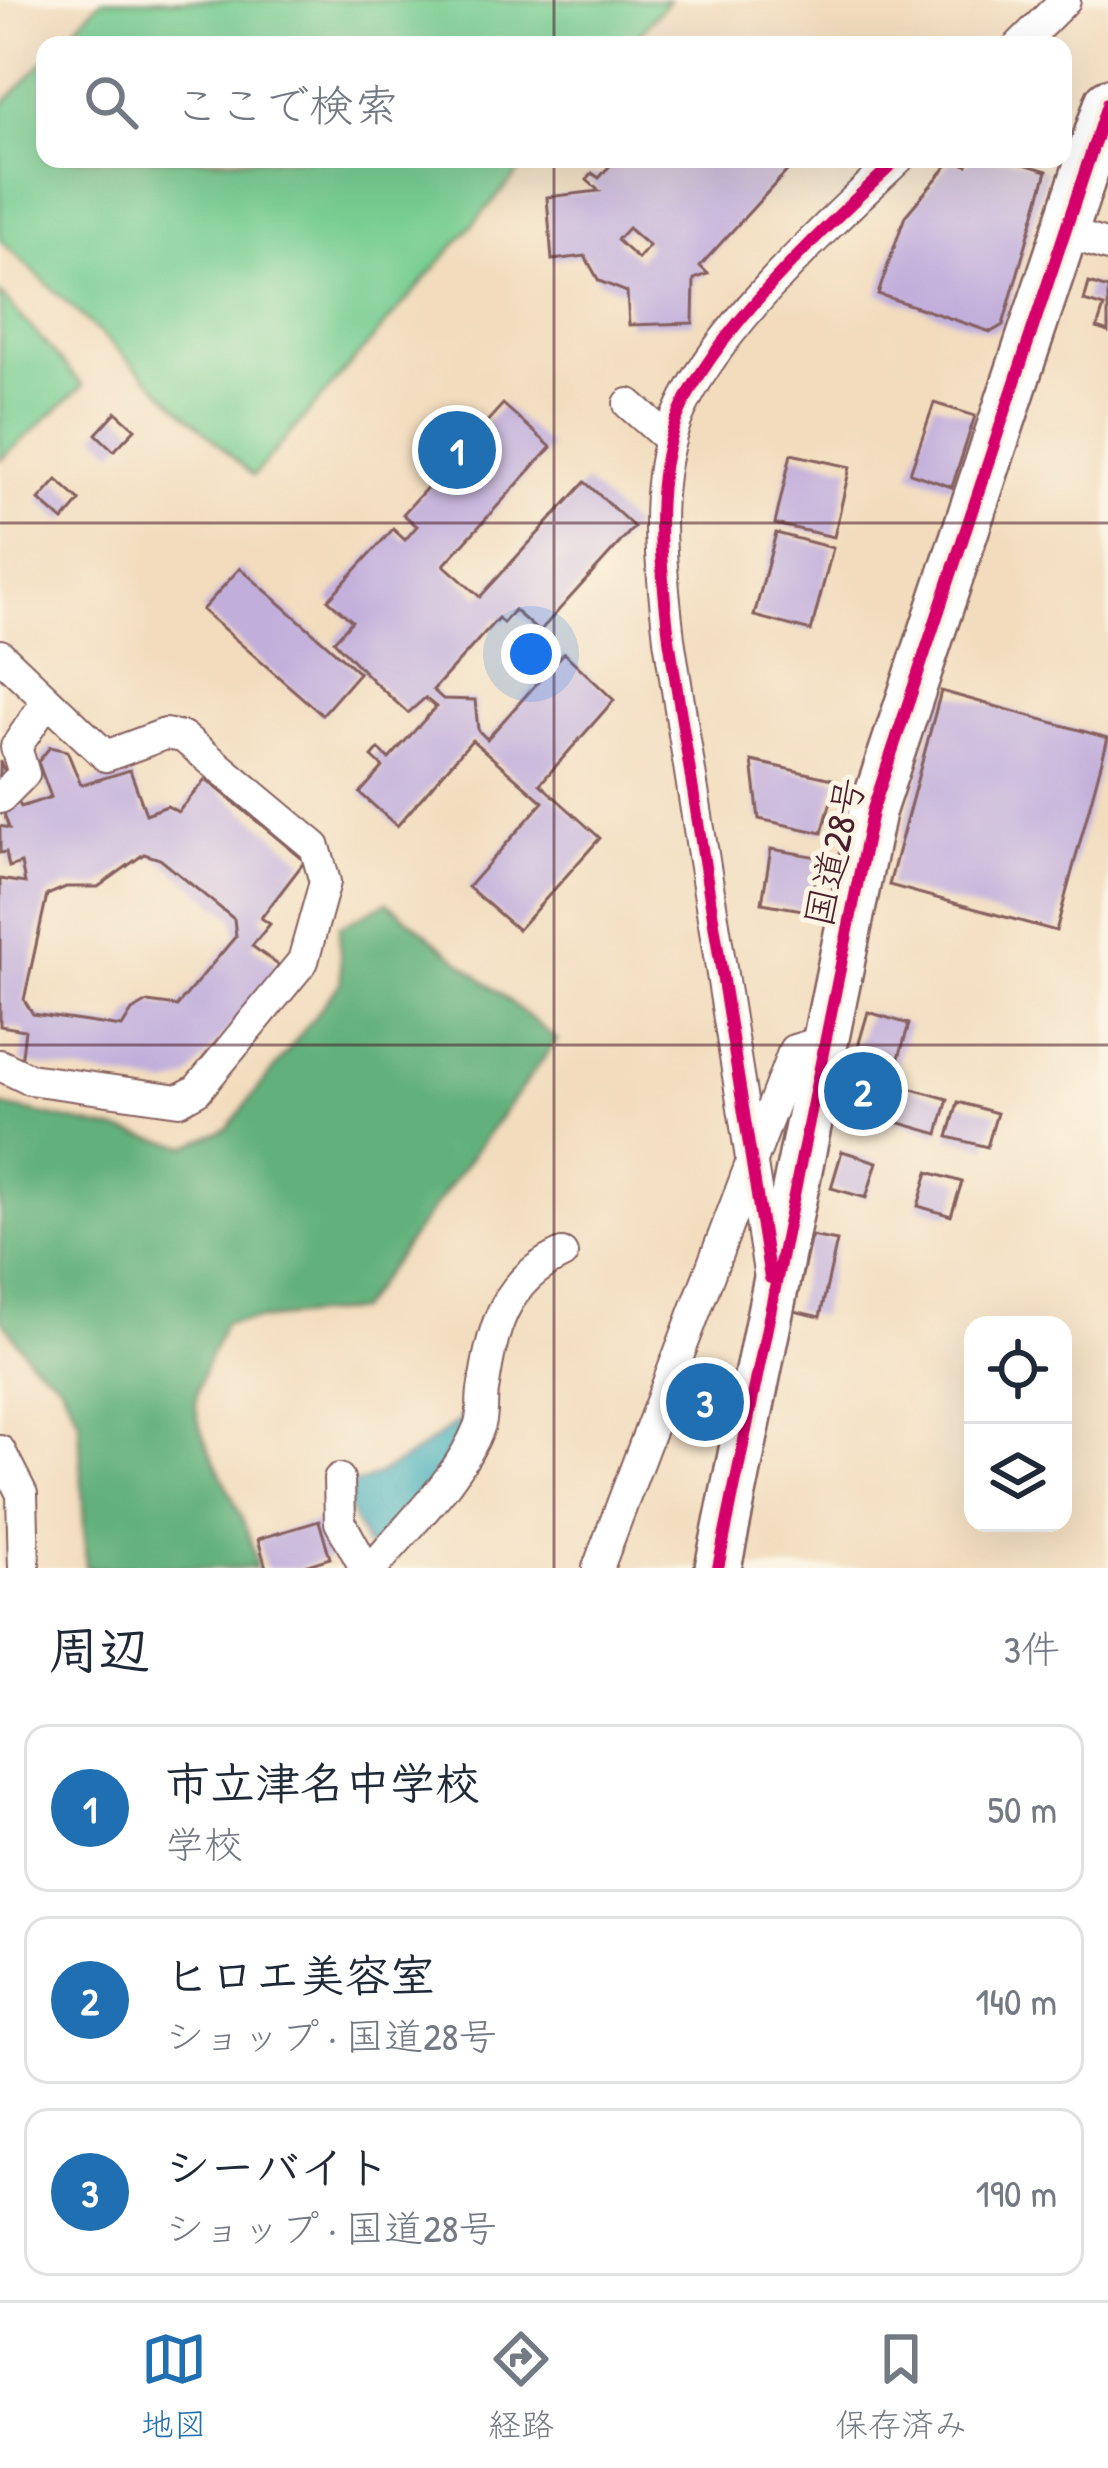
<!DOCTYPE html>
<html lang="ja">
<head>
<meta charset="utf-8">
<style>
  body { margin:0; font-family:"Patrick Hand","Klee One",sans-serif; background:#f2f2f3; color:#1f2937 }
  .controls { position:absolute; right:36px; bottom:36px; display:grid; overflow:hidden; border-radius:24px; box-shadow:0 12px 48px #0002 }
  .controls button { width:108px; height:108px; display:grid; place-items:center; padding:0; border:0; border-bottom:3px solid #e0e1e3; background:#fff; color:#1f2937; font:60px sans-serif }
  .you { position:absolute; left:531px; top:654px; width:42px; height:42px; margin:-30px; border:9px solid #fff; border-radius:50%; background:#1a73e8; box-shadow:0 0 0 18px #1a73e833 }
  .badge { display:grid; place-items:center; width:78px; height:78px; border-radius:50%; background:#1f6fb2; color:#fff; font-size:39px; font-weight:700 }
  .pin { position:absolute; translate:-50% -50%; border:6px solid #fff; box-shadow:0 3px 12px #0006 }
  .list { margin:0; padding:0; list-style:none }
  h2 { display:flex; justify-content:space-between; align-items:center; height:156px; margin:0; padding:0 48px; font-size:51px }
  h2 small { font-size:39px; font-weight:400; color:#747a83 }
  .list li { display:grid; grid-template-columns:78px 1fr auto; gap:36px; align-items:center; box-sizing:border-box; height:168px; margin:0 24px 24px; padding:0 24px; border:3px solid #e0e1e3; border-radius:24px }
  .list b { display:block; font-size:45px; white-space:nowrap }
  .list p { margin:0; font-size:39px; white-space:nowrap; color:#747a83 }
  .list em { font-size:39px; font-style:normal; color:#747a83 }
  .icon { flex:none; width:66px; height:66px; fill:none; stroke:currentColor; stroke-width:2; stroke-linecap:round; stroke-linejoin:round }
  .map { position:relative; flex:none; width:1108px; height:1568px; overflow:hidden }
  .search { position:absolute; background:#fff; box-shadow:0 12px 48px #0002; left:36px; right:36px; top:36px; height:132px; display:flex; align-items:center; gap:30px; box-sizing:border-box; padding:0 42px; border-radius:24px; color:#747a83; font-size:45px }
  .sheet { height:732px; background:#fff }
  nav { display:flex; justify-content:space-around; align-items:center; box-sizing:border-box; height:168px; border-top:3px solid #e0e1e3; background:#fff; font-size:33px; color:#747a83 }
  nav a { display:grid; justify-items:center; gap:6px }
  nav .on { color:#1f6fb2 }
  .map>svg:first-child { display:block }
  .green { fill:#78ce92; stroke:#61765e; stroke-width:3 }
  .forest { fill:#62b17c; stroke:#566854; stroke-width:3 }
  .water { fill:#3aaab8; stroke:#426472; stroke-width:3 }
  .building { fill:#c1aedb; fill-rule:evenodd }
  .lines { fill:none; stroke-linecap:round; stroke-linejoin:round }
  .minor-casing { stroke:#85615e; stroke-width:34 }
  .highway-casing { stroke:#85615e; stroke-width:50 }
  .minor { stroke:#fff; stroke-width:30 }
  .highway { stroke:#fff; stroke-width:45 }
  .cycleway-casing { stroke:#fcf5e5; stroke-width:20 }
  .cycleway { stroke:#d6006c; stroke-width:12 }
  .grid { fill:none; stroke:#4a1f2b; stroke-width:3; stroke-opacity:0.55 }
  .labels { text-anchor:middle; stroke-width:10; stroke-linejoin:round; paint-order:stroke }
  .street-label { font-size:39px; fill:#4a1f2b; stroke:#fcf5e5 }
</style>
</head>
<body>
<div class="map">
<svg width="1108" height="1568" viewBox="0 0 1108 1568">
  <rect width="100%" height="100%" fill="#fcf5e5"/>
  <filter id="ink" filterUnits="userSpaceOnUse"><feTurbulence type="fractalNoise" baseFrequency=".00833" numOctaves="2"/><feDisplacementMap in="SourceGraphic" scale="24" xChannelSelector="R" yChannelSelector="G"/><feConvolveMatrix kernelMatrix="1 2 1 2 8 2 1 2 1" color-interpolation-filters="sRGB"/></filter>
  <filter id="wash" filterUnits="userSpaceOnUse"><feTurbulence type="fractalNoise" baseFrequency=".004" numOctaves="4" result="noise"/><feDisplacementMap in="SourceGraphic" scale="48" xChannelSelector="R" yChannelSelector="G"/><feGaussianBlur stdDeviation="2.7" result="paint"/><feColorMatrix in="noise" values="0 0 0 0 0 0 0 0 0 0 0 0 0 0 0 0 0 1.4 0 .05"/><feComposite in="paint" operator="in"/></filter>
  <g filter="url(#wash)">
    <rect width="100%" height="100%" fill="#f2dcbd"/>
    <g class="green">
      <polygon points="101,0 669,0 630,45 59,45"/>
      <polygon points="45,60 45,159 530,159 253,476 0,240 0,108"/>
      <polygon points="0,293 83,386 0,460"/>
    </g>
    <path class="forest" d="M387,902L557,1040L358,1310L224,1323C216,1346 197,1379 196,1402C195,1446 252,1514 256,1568H86L79,1420L58,1381L31,1361L0,1317V1105L188,1146L228,1128L341,982L339,927Z"/>
    <path class="water" d="M471,1412L445,1468L377,1545L367,1547L349,1509L351,1486C397,1469 431,1442 471,1412Z"/>
    <g id="blocks">
      <g class="building">
        <path d="M616,159H798L700,266L708,274L694,279L693,323L629,325L627,292L599,281L585,256L552,260L547,197L599,191L587,180L592,173L599,178ZM628,228L649,246L638,259L617,240Z"/>
        <polygon points="969,159 1008,159 1047,171 1003,325 991,332 878,294 905,216 952,160 967,165"/>
        <polygon points="1089,283 1108,289 1108,332 1097,328 1104,307 1084,301"/>
        <polygon points="934,403 975,416 952,487 910,473"/>
        <polygon points="503,404 551,447 444,565 480,597 585,482 634,527 539,632 514,610 503,623 498,618 433,690 443,699 475,700 478,730 487,739 564,653 614,700 540,784 600,838 518,930 468,887 543,802 472,740 397,826 360,793 383,767 372,757 379,749 389,759 436,707 425,698 408,713 372,680 334,641 352,621 328,600 393,529 405,540 417,526 403,514"/>
        <polygon points="116,412 135,429 114,451 96,434"/>
        <polygon points="791,454 850,467 834,537 775,524"/>
        <polygon points="57,480 80,501 63,521 39,500"/>
        <polygon points="776,533 833,548 811,631 754,616"/>
        <polygon points="240,568 359,673 322,715 202,610"/>
        <polygon points="941,691 1108,738 1056,931 889,885"/>
        <path d="M50,747L67,751L81,785L130,770L146,814L167,806L178,812L206,779L305,861L261,918L270,924L252,946L281,967L188,1078L170,1086L21,1063L25,1030L0,1026V879L25,883L21,863L9,867L6,852L0,853V826L9,828L0,802V761L21,807L51,797L38,762ZM144,854L160,859L234,919L236,936L177,1006L148,1002L132,1011L122,1027L33,1014L24,1000L47,895L66,887H98Z"/>
        <polygon points="752,761 837,780 822,833 759,819"/>
        <polygon points="771,849 818,857 808,911 762,903"/>
        <polygon points="868,1012 909,1024 893,1078 852,1067"/>
        <polygon points="850,1071 889,1082 879,1116 840,1105"/>
        <polygon points="902,1086 948,1099 938,1134 893,1121"/>
        <polygon points="958,1102 997,1113 987,1147 948,1137"/>
        <polygon points="842,1151 877,1162 866,1198 831,1188"/>
        <polygon points="928,1172 962,1182 951,1216 918,1206"/>
        <polygon points="811,1236 837,1241 820,1317 794,1311"/>
        <polygon points="319,1521 330,1558 298,1568 266,1568 258,1539"/>
      </g>
    </g>
  </g>
  <g filter="url(#ink)">
    <use href="#blocks" fill-opacity="0" stroke="#85615e" stroke-width="3"/>
    <g class="lines">
      <defs>
        <g id="minor">
          <polyline points="1020,45 1065,0"/>
          <polyline points="1064,232 1108,246"/>
          <polyline points="629,404 670,440"/>
          <polyline points="0,655 106,756 165,734 183,737 315,847 325,882 303,961 197,1090 179,1100 29,1079 0,1065"/>
          <polyline points="0,798 24,774 16,747 47,701"/>
          <path d="M769,1272L669,639C662,572 652,502 671,436C696,345 829,224 898,159"/>
          <polyline points="0,1451 22,1494 24,1568"/>
          <polyline points="339,1479 340,1522 363,1564"/>
          <path d="M373,1568C408,1524 458,1481 479,1427C484,1416 481,1403 483,1391C492,1330 503,1281 562,1254"/>
          <polyline points="598,1568 794,1050 824,1041"/>
        </g>
        <polyline id="highway" points="718,1568 872,812 1108,102"/>
      </defs>
      <use href="#minor" class="minor-casing"/>
      <use href="#highway" class="highway-casing"/>
      <use href="#minor" class="minor"/>
      <use href="#highway" class="highway"/>
      <defs>
        <g id="cycleway">
          <path d="M770,1278L669,639C662,572 652,502 671,436C696,345 829,224 898,159"/>
          <polyline points="718,1568 872,812 1108,102"/>
        </g>
      </defs>
      <use href="#cycleway" class="cycleway-casing"/>
      <use href="#cycleway" class="cycleway"/>
    </g>
  </g>
  <path class="grid" d="M554,0V45M554,159V1568M0,523H1108M0,1045H1108"/>
  <g class="labels">
    <g class="street-label">
      <text transform="translate(834 852) rotate(-77)" y="14">国道28号</text>
    </g>
  </g>
</svg>
<div class="controls">
<button><svg class="icon" aria-label="locate" viewBox="0 0 24 24"><circle cx="12" cy="12" r="6"/><path d="M12 2v4M12 18v4M2 12h4M18 12h4"/></svg></button>
<button><svg class="icon" aria-label="layers" viewBox="0 0 24 24"><path d="M12 4l9 5-9 5-9-5zM3 14l9 5 9-5"/></svg></button>
</div>
<div class="you"></div>
<div class="pin badge" style="left:457px;top:450px">1</div>
<div class="pin badge" style="left:863px;top:1091px">2</div>
<div class="pin badge" style="left:705px;top:1402px">3</div>
<div class="search"><svg class="icon" aria-label="search" viewBox="0 0 24 24"><circle cx="10" cy="10" r="6"/><path d="M15 15l6 6"/></svg>ここで検索</div>
</div>
<section class="sheet">
<h2>周辺<small>3件</small></h2>
<ul class="list">
<li><span class="badge">1</span><div><b>市立津名中学校</b><p>学校</p></div><em>50 m</em></li>
<li><span class="badge">2</span><div><b>ヒロエ美容室</b><p>ショップ · 国道28号</p></div><em>140 m</em></li>
<li><span class="badge">3</span><div><b>シーバイト</b><p>ショップ · 国道28号</p></div><em>190 m</em></li>
</ul>
</section>
<nav>
<a class="on"><svg class="icon" aria-label="map" viewBox="0 0 24 24"><path d="M3 6l6-2 6 2 6-2v14l-6 2-6-2-6 2zM9 4v14M15 6v14"/></svg>地図</a>
<a><svg class="icon" aria-label="directions" viewBox="0 0 24 24"><path d="M12 3l9 9-9 9-9-9zM9 14v-3h6M13 9l2 2-2 2"/></svg>経路</a>
<a><svg class="icon" aria-label="saved" viewBox="0 0 24 24"><path d="M7 4h10v16l-5-4-5 4z"/></svg>保存済み</a>
</nav>
</body>
</html>
